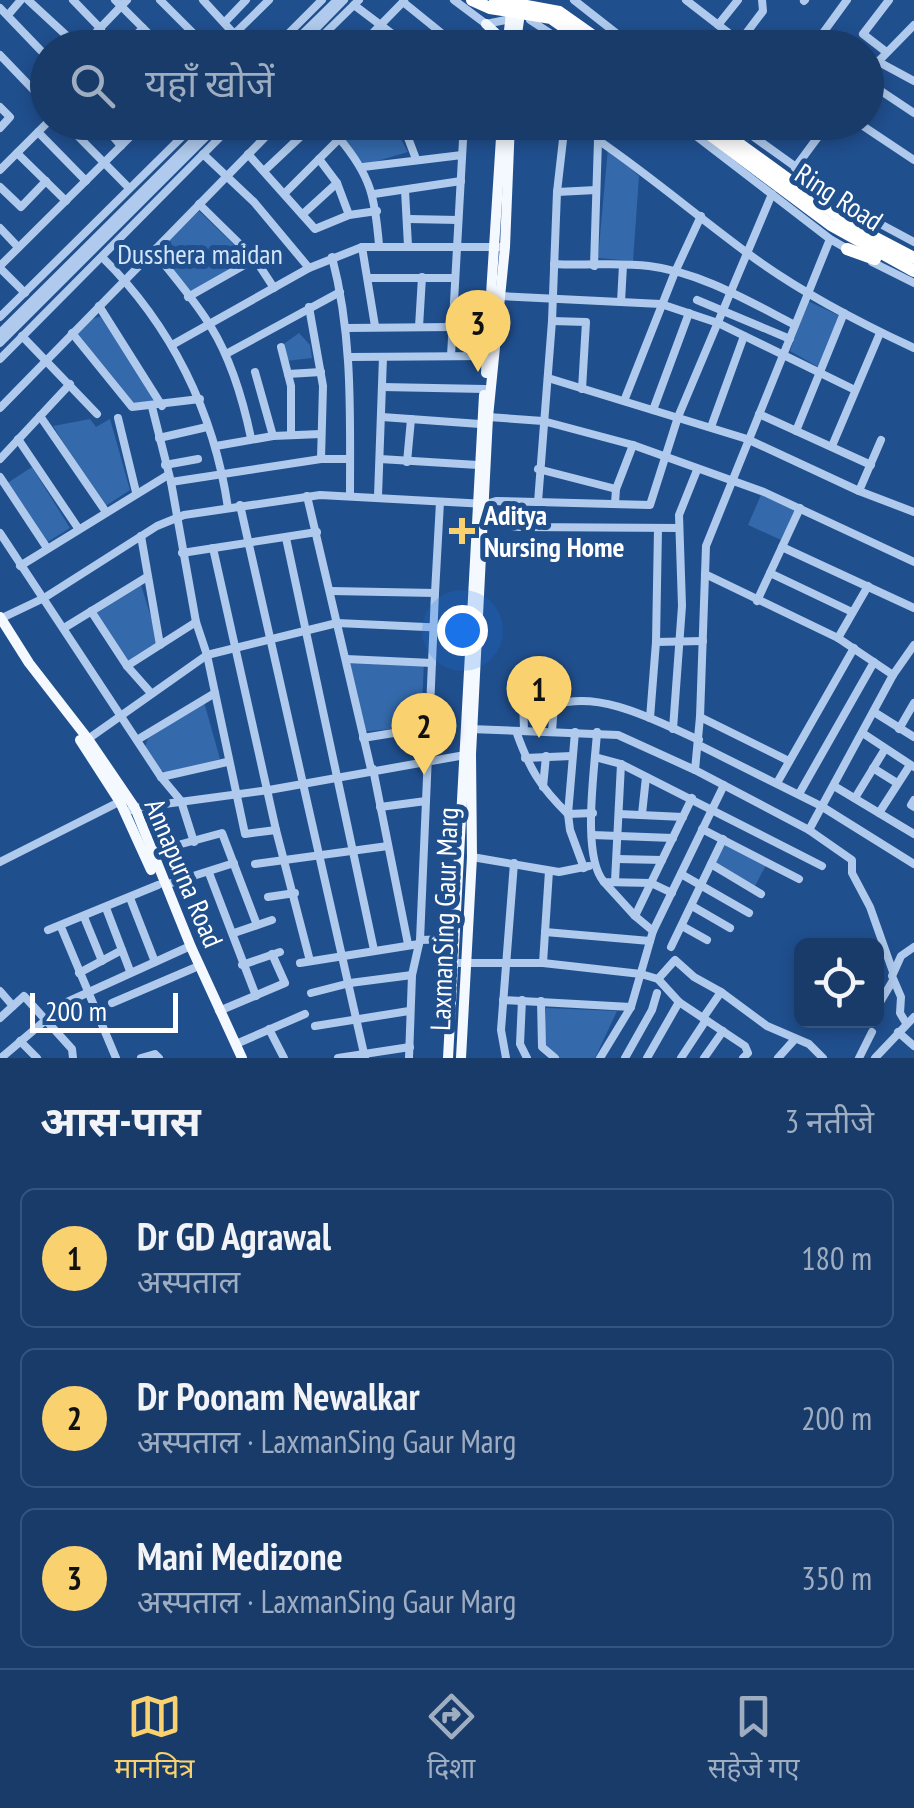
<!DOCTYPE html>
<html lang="hi">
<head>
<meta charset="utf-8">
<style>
  body { margin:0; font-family:"PT Sans Narrow","Noto Sans Devanagari",sans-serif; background:#214270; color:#f1f3f6 }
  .controls { position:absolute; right:30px; bottom:30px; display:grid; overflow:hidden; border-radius:15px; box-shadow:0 5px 15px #0003 }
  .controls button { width:90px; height:90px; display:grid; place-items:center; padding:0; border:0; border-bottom:2px solid #36557e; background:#183b6a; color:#f1f3f6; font:50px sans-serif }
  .scale { position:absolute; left:30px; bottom:25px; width:148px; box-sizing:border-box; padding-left:10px; border:5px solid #fff; border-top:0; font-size:28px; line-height:35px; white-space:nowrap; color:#fff; -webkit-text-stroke:8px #204f8e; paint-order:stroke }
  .you { position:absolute; left:462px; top:630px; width:35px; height:35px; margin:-25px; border:8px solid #fff; border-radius:50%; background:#1a73e8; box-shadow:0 0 0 15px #1a73e833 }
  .badge { display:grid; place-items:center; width:65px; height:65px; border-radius:50%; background:#f9d26f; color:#111; font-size:32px; font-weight:700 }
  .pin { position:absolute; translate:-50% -82px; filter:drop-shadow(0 2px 5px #0008) }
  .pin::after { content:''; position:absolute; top:52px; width:35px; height:30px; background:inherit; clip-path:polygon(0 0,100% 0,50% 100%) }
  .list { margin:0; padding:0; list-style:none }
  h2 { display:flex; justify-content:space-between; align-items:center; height:130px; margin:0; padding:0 40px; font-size:42px }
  h2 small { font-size:32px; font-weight:400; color:#9fadc1 }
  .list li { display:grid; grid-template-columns:65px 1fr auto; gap:30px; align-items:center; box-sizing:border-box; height:140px; margin:0 20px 20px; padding:0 20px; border:2px solid #36557e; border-radius:15px }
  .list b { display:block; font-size:38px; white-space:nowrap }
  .list p { margin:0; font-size:32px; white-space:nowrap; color:#9fadc1 }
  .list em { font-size:32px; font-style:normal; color:#9fadc1 }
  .icon { flex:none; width:55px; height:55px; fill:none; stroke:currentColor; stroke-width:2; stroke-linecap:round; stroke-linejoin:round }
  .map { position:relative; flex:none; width:914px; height:1058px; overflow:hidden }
  .search { position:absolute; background:#183b6a; box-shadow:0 5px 15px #0003; left:30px; right:30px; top:30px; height:110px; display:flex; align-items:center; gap:25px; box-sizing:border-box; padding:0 35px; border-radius:55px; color:#9fadc1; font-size:38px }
  .sheet { height:610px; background:#183b6a }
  nav { display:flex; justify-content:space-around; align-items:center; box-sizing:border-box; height:140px; border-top:2px solid #36557e; background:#183b6a; font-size:28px; color:#9fadc1 }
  nav a { display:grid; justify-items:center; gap:5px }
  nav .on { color:#f9d26f }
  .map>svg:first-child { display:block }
  .green { fill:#3469ab }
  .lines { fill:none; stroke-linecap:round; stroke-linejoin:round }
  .minor { stroke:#afcaec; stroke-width:8 }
  .major { stroke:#f4f8ff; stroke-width:10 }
  .highway { stroke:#fff; stroke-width:12 }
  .highway-bridge { stroke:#fff; stroke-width:12 }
  .poi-dot { fill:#f9d26f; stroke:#204f8e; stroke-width:4 }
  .labels { text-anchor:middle; stroke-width:10; stroke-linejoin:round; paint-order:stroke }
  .street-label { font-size:28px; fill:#fff; stroke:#204f8e }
  .park-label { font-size:28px; fill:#d4e4f9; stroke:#204f8e }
  .poi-label { font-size:28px; font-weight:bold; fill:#fff; stroke:#204f8e; text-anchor:start }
</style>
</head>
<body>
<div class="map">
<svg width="914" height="1058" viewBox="0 0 914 1058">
  <rect width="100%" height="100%" fill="#204f8e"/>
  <g class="green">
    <polygon points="360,123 392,123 408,152 364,165 343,139"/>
    <polygon points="608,148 639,176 633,261 598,258"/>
    <polygon points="199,211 250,260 190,294 159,249"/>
    <polygon points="808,301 840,316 820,368 790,351"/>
    <polygon points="103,316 157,401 131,405 76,331 88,320"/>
    <polygon points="299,333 310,345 312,358 286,361 281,346"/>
    <polygon points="90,419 96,427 110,419 130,490 104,507 53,426"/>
    <polygon points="32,467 70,528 46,543 6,484"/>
    <polygon points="761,495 796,509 781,540 748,525"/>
    <polygon points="141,585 159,643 127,665 91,611"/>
    <polygon points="424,661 421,726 360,732 349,662"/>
    <polygon points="204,702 220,759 168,774 156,767 145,747 148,738"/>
    <polygon points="723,843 766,865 754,888 712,863"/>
    <polygon points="546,1008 617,1011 595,1058 559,1058 544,1046"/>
  </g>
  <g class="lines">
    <g class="minor">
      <polyline points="28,0 80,48"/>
      <polyline points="73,0 101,29"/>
      <polyline points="115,0 163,48"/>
      <polyline points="160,0 208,48"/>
      <polyline points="203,0 247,48"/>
      <polyline points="454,0 486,24 511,19"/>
      <polyline points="574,0 635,48"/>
      <polyline points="686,0 748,48"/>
      <polyline points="804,1 805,0"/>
      <polyline points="403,2 460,48"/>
      <polyline points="354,5 411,48"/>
      <polyline points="0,8 48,58"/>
      <polyline points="8,15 21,0"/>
      <polyline points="530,20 573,48"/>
      <polyline points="225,22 246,0"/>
      <polyline points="718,25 738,0"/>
      <polyline points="81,48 127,0"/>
      <polyline points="123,48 143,28"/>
      <polyline points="220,48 269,0"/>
      <polyline points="274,48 322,0"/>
      <polyline points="288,48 337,0"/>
      <polyline points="297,48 344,0"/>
      <polyline points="310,48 359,0"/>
      <polyline points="358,48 404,1"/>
      <polyline points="735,48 763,11 762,0"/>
      <polyline points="812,48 847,0"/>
      <polyline points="885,51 863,34 889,0"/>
      <polyline points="0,55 48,105"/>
      <polyline points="877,61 914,81"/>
      <polyline points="866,74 914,25"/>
      <polyline points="866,81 914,113"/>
      <polyline points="0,107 10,117 0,128"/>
      <polyline points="64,122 129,188"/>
      <polyline points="101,122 121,146"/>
      <polyline points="402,122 416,159"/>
      <polyline points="678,122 830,239 851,251"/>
      <polyline points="733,122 860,213 914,242"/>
      <polyline points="857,122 914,160"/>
      <polyline points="510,126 562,130"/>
      <polyline points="407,129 464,125 502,128"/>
      <polyline points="38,132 86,181"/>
      <polyline points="748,136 759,122"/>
      <path d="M339,138C371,176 375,197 379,245"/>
      <path d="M598,140C649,175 696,215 746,252C798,291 856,321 914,348"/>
      <polyline points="17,153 66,201"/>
      <polyline points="203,154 254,202 309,268"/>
      <polyline points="248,154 315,229 349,215 377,211"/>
      <polyline points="319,159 337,183 349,215"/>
      <polyline points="363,167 462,155"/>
      <polyline points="795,168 829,122"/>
      <polyline points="0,170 48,122"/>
      <polyline points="264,171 316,122"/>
      <polyline points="0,187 21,207 46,181"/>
      <polyline points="405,190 408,246"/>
      <polyline points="557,192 596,190"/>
      <polyline points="285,193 356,122"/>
      <polyline points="374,194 461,181"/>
      <polyline points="199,204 255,259 274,288"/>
      <polyline points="303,214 337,183"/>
      <polyline points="409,219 458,220"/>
      <polyline points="0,228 18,247"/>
      <polyline points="362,247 375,326"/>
      <path d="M154,251C173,276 195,300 211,327C232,361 243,400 251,438"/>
      <path d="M102,257C171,325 214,412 228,508"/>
      <path d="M332,257C353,337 350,415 350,496"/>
      <polyline points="872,262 914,283"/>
      <path d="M554,264C585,266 618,262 649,266C700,272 750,302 795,325"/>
      <polyline points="0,266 145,122"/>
      <polyline points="594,266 598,140 610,122"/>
      <polyline points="0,268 25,293"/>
      <polyline points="368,278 455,278"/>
      <polyline points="499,296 661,304 718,323 855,390"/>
      <polyline points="188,297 255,259"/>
      <polyline points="697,300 790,339"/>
      <polyline points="621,302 623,265"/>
      <polyline points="99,306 162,406"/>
      <polyline points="309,307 323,386 321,459"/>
      <polyline points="0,317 197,122"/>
      <polyline points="552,321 586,322 582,389"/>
      <polyline points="419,327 422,277"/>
      <polyline points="347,328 452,327"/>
      <polyline points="0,333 212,122"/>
      <polyline points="72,333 132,407 200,399"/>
      <polyline points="22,336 97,414"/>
      <polyline points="0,343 221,122"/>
      <polyline points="172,345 309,268 362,247 505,247"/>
      <polyline points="281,347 291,386 291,435"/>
      <polyline points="226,354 340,292"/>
      <polyline points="451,356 464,122"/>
      <polyline points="349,357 489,356"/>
      <polyline points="0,359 235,122"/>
      <polyline points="255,372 273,436"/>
      <polyline points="288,374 321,372"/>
      <polyline points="548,378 747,439 859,491 914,512"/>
      <polyline points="382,387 485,389"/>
      <polyline points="624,401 675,272 701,216"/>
      <polyline points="152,407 171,482 196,622 207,655 245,834 276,830"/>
      <polyline points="0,408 280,122"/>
      <polyline points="653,410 689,313"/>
      <polyline points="759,414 871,465"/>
      <polyline points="40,416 106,512"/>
      <polyline points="382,417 480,424"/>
      <polyline points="488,417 543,421 633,445 764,492 914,562"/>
      <polyline points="118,418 136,492"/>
      <polyline points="711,427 744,336"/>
      <polyline points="796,431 844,313"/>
      <polyline points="159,438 207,427"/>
      <polyline points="18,439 78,528"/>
      <polyline points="216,446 273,436 321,434"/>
      <polyline points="832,446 880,333"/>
      <polyline points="0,459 70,384"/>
      <polyline points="380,459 478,465"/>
      <polyline points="407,462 411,419"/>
      <polyline points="165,465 198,459"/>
      <polyline points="538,469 616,489"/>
      <polyline points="0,477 47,548"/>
      <polyline points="171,482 321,459 350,459"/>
      <polyline points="859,491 881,440"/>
      <polyline points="307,496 371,769"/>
      <polyline points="378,496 383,357"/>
      <polyline points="538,502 552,321 557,192 565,122"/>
      <polyline points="615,503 616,489 633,445"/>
      <polyline points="240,505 365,1058"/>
      <polyline points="485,522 519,527 679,528"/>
      <polyline points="0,533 161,777 181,801 194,842"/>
      <polyline points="141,536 160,645"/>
      <polyline points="286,538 374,950"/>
      <polyline points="782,547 914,608"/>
      <polyline points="213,548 276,830 310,961"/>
      <polyline points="182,553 317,532"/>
      <polyline points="20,566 168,475"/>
      <polyline points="770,573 852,612"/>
      <polyline points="705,574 838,638 893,675"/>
      <polyline points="331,591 435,593 426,801"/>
      <polyline points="435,593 440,502"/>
      <polyline points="757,601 800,508"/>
      <polyline points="91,611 127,666 150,692"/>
      <polyline points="0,619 44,598 157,526 184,515 320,495 486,504 496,501 650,505 678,417 772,194"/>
      <polyline points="64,628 147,577"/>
      <polyline points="838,638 868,586"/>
      <polyline points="656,642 703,641"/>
      <polyline points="346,659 432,663"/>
      <polyline points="127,666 196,622"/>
      <polyline points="523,698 524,730"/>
      <polyline points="874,712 914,737"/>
      <polyline points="700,717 789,761"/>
      <polyline points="650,718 656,642 658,528"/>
      <polyline points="470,729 618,735 695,770 809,830 852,860 852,873 870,907 893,972"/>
      <polyline points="673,729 682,606 679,515 697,470"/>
      <polyline points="899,729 914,703"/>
      <path d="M516,731C529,768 540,787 568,814L570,830L584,868"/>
      <path d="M552,731L554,705C602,690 656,721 699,740"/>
      <polyline points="575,732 568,814 593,813"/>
      <path d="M597,732C595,767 581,856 604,882L651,883L672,893"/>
      <polyline points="864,734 914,767"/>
      <polyline points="363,738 430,727"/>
      <polyline points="88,739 207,655 337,623 470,629"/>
      <polyline points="137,740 215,693"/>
      <polyline points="699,745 821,806 914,864"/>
      <polyline points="595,757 621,764 822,866"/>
      <polyline points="525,758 572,756"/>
      <polyline points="873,768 897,783"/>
      <polyline points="373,769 408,944"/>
      <polyline points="695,770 700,717 706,546 830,239"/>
      <polyline points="161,777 227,762"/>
      <polyline points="777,783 854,648"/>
      <polyline points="834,786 914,834"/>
      <polyline points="543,787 546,756"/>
      <polyline points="799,794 874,662"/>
      <polyline points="855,798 885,749"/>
      <polyline points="914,800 911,805 914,807"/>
      <polyline points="380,807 426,801 420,940"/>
      <polyline points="125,813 135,808 269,790 465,755"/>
      <polyline points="879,813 910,765"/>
      <polyline points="619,814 683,817"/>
      <polyline points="642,814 646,777"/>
      <polyline points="702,829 799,879"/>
      <polyline points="809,830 893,675 914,645"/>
      <polyline points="592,835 673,838"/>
      <polyline points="152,852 222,833 257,925"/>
      <polyline points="472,857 559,872 589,866"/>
      <polyline points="617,859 662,860"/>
      <polyline points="0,862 121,801"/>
      <polyline points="255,864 388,846"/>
      <polyline points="711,864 761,894"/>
      <polyline points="209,873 256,996"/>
      <polyline points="681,874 749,913"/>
      <polyline points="615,881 621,764"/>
      <polyline points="604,882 635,916 653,931"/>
      <polyline points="165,885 234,863"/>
      <polyline points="268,897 295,893"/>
      <polyline points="130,898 155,962"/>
      <polyline points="692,906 730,928"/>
      <polyline points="106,908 130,971"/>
      <polyline points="635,916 692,798"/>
      <polyline points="84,917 102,961"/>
      <polyline points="682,926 707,940"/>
      <polyline points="61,927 116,1058"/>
      <polyline points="48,930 158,885"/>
      <polyline points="545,932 650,941"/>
      <polyline points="234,933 272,920"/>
      <polyline points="671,947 723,839"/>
      <polyline points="300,963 419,944 420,940 454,939"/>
      <polyline points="454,963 543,963 641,974 658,979 679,1002 745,1046 748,1053 743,1058"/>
      <polyline points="543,963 549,871"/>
      <polyline points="242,965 280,952"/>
      <polyline points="79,973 122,950"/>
      <polyline points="658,979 675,960 694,977 721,992 703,1018"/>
      <polyline points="0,991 13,1006"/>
      <polyline points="721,992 767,1026 809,1044 823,1058"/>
      <polyline points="311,993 350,983 412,975"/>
      <polyline points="503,1000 631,1007"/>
      <polyline points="522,1000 520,1044 527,1058"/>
      <polyline points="541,1001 542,1047 555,1058"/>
      <polyline points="112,1003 194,968"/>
      <polyline points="876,1009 892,982"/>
      <polyline points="219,1011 285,983 272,954"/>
      <polyline points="0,1018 24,996 72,1049 73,1058"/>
      <polyline points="906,1023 900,1013 901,997 892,976 901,956 914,947"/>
      <polyline points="315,1026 409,1011"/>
      <polyline points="269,1029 284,1058"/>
      <polyline points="898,1032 914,1046"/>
      <polyline points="20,1041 37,1058"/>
      <polyline points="236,1044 305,1014"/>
      <polyline points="1,1058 67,1002 186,948"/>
      <polyline points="141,1058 155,1054 159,1058"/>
      <polyline points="338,1058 410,1047"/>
      <polyline points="409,1058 412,975 419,944"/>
      <polyline points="506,1058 501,1030 514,863"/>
      <polyline points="600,1058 631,1007 653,931 724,785"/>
      <polyline points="625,1058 652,1010 657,993"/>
      <polyline points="647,1058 679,1002"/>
      <polyline points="681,1058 706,1020"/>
      <polyline points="704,1058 723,1031"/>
      <polyline points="778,1058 795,1039"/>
      <polyline points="859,1058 872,1032"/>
      <polyline points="875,1058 914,1017"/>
    </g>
    <g class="major">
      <polyline points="486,24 507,44"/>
      <polyline points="507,48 512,4"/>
      <polyline points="515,48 521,6"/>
      <polyline points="486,373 502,122"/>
      <polyline points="0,617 29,663 88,739 135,808 191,947 242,1058"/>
      <polyline points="80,740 120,802 151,870"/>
      <polyline points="448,1058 484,395"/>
      <polyline points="461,1058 472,857 471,754 488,417 505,247 510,122"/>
    </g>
    <g class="highway">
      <polyline points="693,122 831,225 914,271"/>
      <polyline points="709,122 851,225 914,258"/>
      <polyline points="847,249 875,259"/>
    </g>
    <g class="highway-bridge">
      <polyline points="472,0 490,8 551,18 594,48"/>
      <polyline points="495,0 559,12 610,48"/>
    </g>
  </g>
  <path class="poi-dot" d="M457 516h10v10h10v10h-10v10h-10v-10h-10v-10h10z"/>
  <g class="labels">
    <g class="street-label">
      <text transform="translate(839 197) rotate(33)" y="10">Ring Road</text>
      <text transform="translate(184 873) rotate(67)" y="10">Annapurna Road</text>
      <text transform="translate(444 919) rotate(-88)" y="10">LaxmanSing Gaur Marg</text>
    </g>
    <g class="park-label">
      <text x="200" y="264">Dusshera maidan</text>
    </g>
    <g class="poi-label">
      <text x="484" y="525">Aditya<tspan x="484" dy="32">Nursing Home</tspan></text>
    </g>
  </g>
</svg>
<div class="controls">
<button><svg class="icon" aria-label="locate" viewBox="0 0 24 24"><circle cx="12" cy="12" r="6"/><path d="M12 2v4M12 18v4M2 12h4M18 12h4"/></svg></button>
</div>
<div class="scale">200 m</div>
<div class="you"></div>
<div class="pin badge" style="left:539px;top:738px">1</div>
<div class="pin badge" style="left:424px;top:775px">2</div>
<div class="pin badge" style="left:478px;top:372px">3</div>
<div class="search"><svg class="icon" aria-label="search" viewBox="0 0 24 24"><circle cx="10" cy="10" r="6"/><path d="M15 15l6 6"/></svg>यहाँ खोजें</div>
</div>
<section class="sheet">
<h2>आस-पास<small>3 नतीजे</small></h2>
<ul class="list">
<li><span class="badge">1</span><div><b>Dr GD Agrawal</b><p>अस्पताल</p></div><em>180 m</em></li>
<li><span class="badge">2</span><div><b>Dr Poonam Newalkar</b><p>अस्पताल · LaxmanSing Gaur Marg</p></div><em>200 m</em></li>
<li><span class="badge">3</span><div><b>Mani Medizone</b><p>अस्पताल · LaxmanSing Gaur Marg</p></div><em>350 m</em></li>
</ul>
</section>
<nav>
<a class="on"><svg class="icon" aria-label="map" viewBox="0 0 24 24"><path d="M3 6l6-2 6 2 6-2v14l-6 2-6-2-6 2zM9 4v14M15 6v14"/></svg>मानचित्र</a>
<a><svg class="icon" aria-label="directions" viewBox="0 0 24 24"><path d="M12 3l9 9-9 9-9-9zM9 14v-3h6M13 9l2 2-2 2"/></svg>दिशा</a>
<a><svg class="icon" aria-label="saved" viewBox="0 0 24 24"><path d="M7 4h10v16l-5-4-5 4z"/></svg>सहेजे गए</a>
</nav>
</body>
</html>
